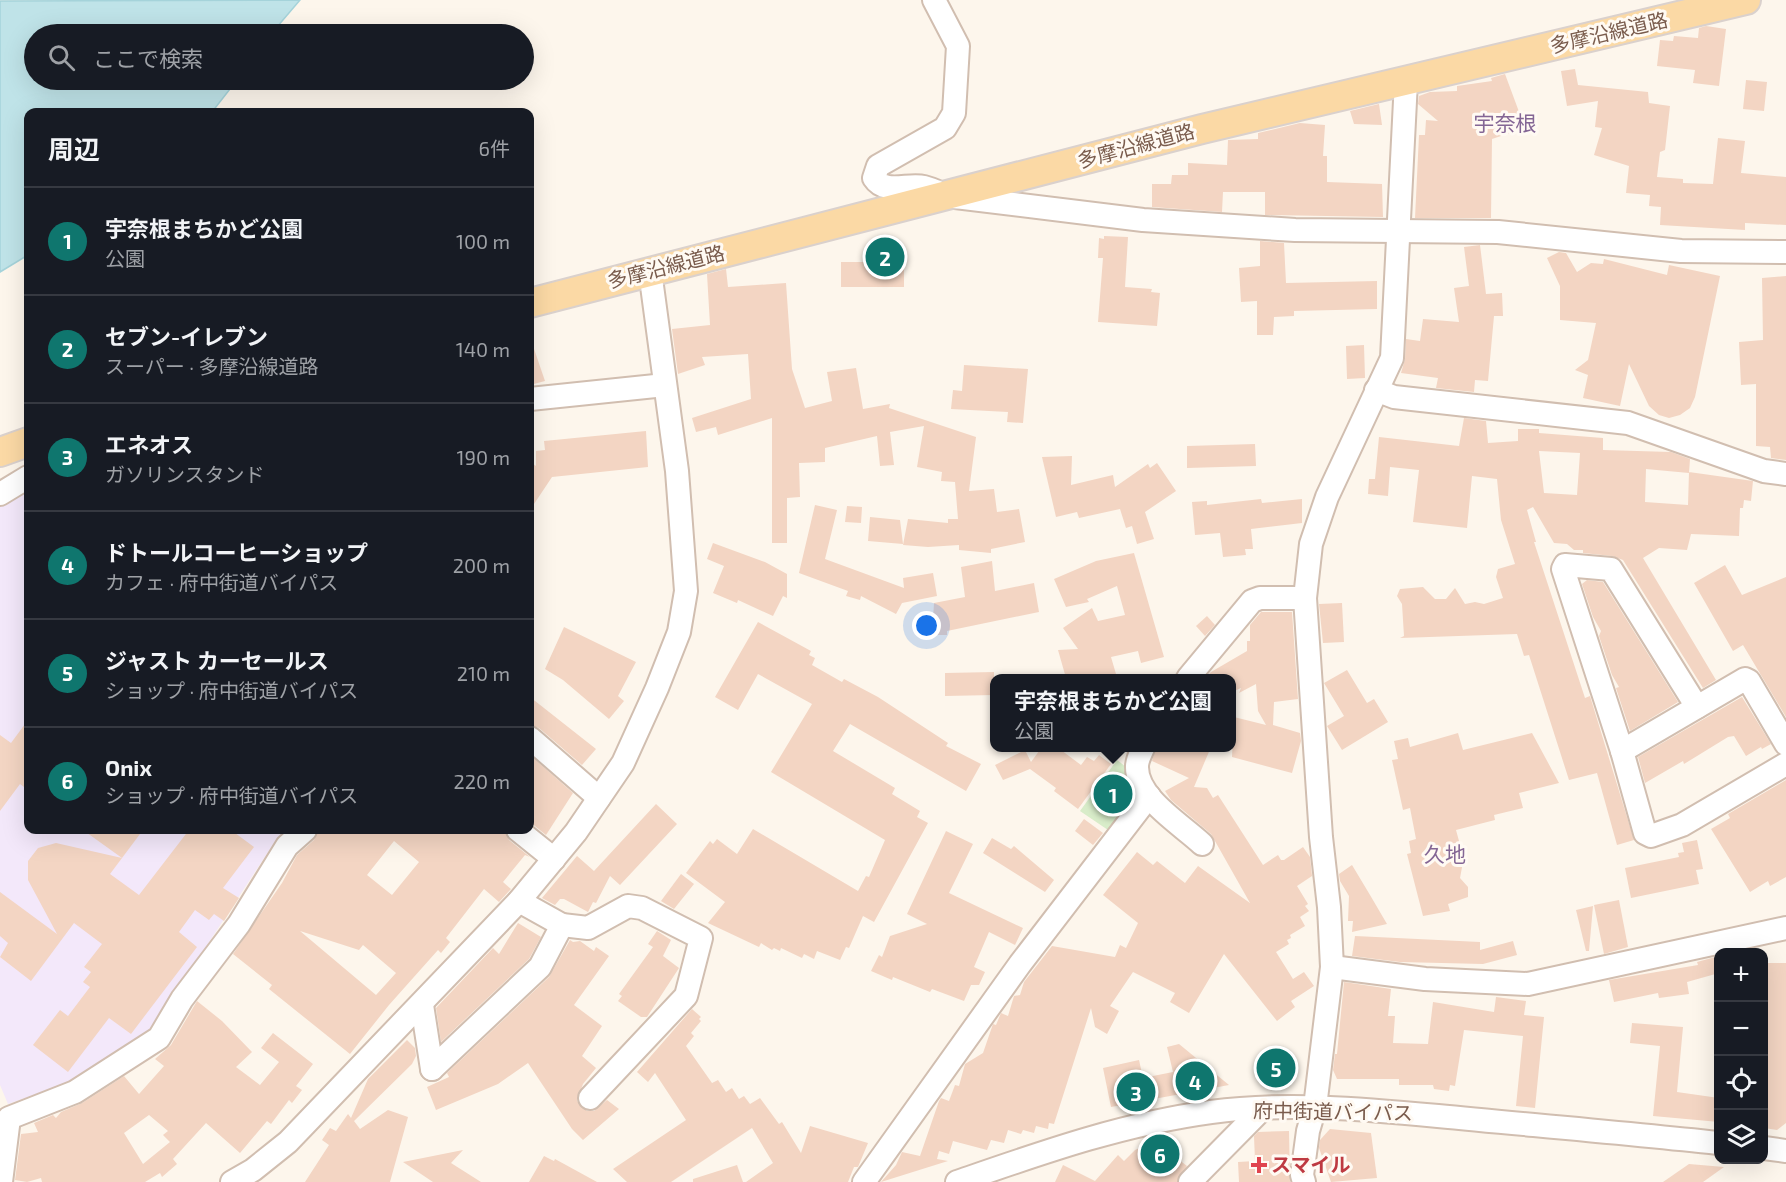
<!DOCTYPE html>
<html lang="ja">
<head>
<meta charset="utf-8">
<style>
  body { margin:0; font-family:"Exo 2","Noto Sans JP",sans-serif; background:#20242c; color:#f1f3f6 }
  .controls { position:absolute; right:18px; bottom:18px; display:grid; overflow:hidden; border-radius:12px; box-shadow:0 6px 24px #0002 }
  .controls button { width:54px; height:54px; display:grid; place-items:center; padding:0; border:0; border-bottom:2px solid #363941; background:#171b24; color:#f1f3f6; font:30px sans-serif }
  .you { position:absolute; left:927px; top:626px; width:21px; height:21px; margin:-15px; border:4px solid #fff; border-radius:50%; background:#1a73e8; box-shadow:0 0 0 9px #1a73e833 }
  .badge { display:grid; place-items:center; width:39px; height:39px; border-radius:50%; background:#0f766e; color:#fff; font-size:20px; font-weight:700 }
  .pin { position:absolute; translate:-50% -50%; border:3px solid #fff; box-shadow:0 2px 6px #0006 }
  .popup { position:absolute; left:990px; top:674px; width:246px; height:78px; box-sizing:border-box; display:grid; place-content:center; border-radius:12px; background:#171b24; filter:drop-shadow(0 2px 4px #0005); font-size:20px; white-space:nowrap; color:#9ea1a6 }
  .popup b { font-size:22px; color:#f1f3f6 }
  .popup::after { content:''; position:absolute; left:50%; top:100%; margin-left:-12px; border:12px solid transparent; border-top-color:#171b24 }
  .list { margin:0; padding:0; list-style:none }
  h2 { display:flex; justify-content:space-between; align-items:center; height:78px; margin:0; padding:0 24px; font-size:26px }
  h2 small { font-size:20px; font-weight:400; color:#9ea1a6 }
  .list li { display:grid; grid-template-columns:39px 1fr auto; gap:18px; align-items:center; box-sizing:border-box; height:108px; padding:0 24px; border-top:2px solid #363941 }
  .list b { display:block; font-size:22px; white-space:nowrap }
  .list p { margin:0; font-size:20px; white-space:nowrap; color:#9ea1a6 }
  .list em { font-size:20px; font-style:normal; color:#9ea1a6 }
  .icon { flex:none; width:33px; height:33px; fill:none; stroke:currentColor; stroke-width:2; stroke-linecap:round; stroke-linejoin:round }
  .map { position:relative; flex:none; width:1786px; height:1182px; overflow:hidden }
  .search { position:absolute; background:#171b24; box-shadow:0 6px 24px #0002; left:24px; top:24px; width:510px; height:66px; display:flex; align-items:center; gap:15px; box-sizing:border-box; padding:0 21px; border-radius:33px; color:#9ea1a6; font-size:22px }
  .panel { position:absolute; background:#171b24; box-shadow:0 6px 24px #0002; left:24px; top:108px; width:510px; height:726px; border-radius:12px }
  .map>svg:first-child { display:block }
  .education { fill:#f3e8fa }
  .green { fill:#d8ecc9 }
  .water { fill:#bfe3e8; stroke:#a5d3da; stroke-width:1.5 }
  .building { fill:#f3d5c3; fill-rule:evenodd }
  .lines { fill:none; stroke-linecap:round; stroke-linejoin:round }
  .minor-casing { stroke:#d1beb0; stroke-width:26 }
  .major-casing { stroke:#dad1cd; stroke-width:32 }
  .minor { stroke:#fff; stroke-width:22 }
  .major { stroke:#fbd9a5; stroke-width:28 }
  .health-dot { fill:#e0444e; stroke:#fffaf3; stroke-width:2 }
  .labels { text-anchor:middle; stroke-width:6; stroke-linejoin:round; paint-order:stroke }
  .street-label { font-size:20px; fill:#7a5c4d; stroke:#fffaf3 }
  .health-label { font-size:20px; font-weight:bold; fill:#be3a42; stroke:#fffaf3; text-anchor:start }
  .neighbourhood-label { font-size:21px; fill:#846695; stroke:#fffaf3 }
</style>
</head>
<body>
<div class="map">
<svg width="1786" height="1182" viewBox="0 0 1786 1182">
  <rect width="100%" height="100%" fill="#fdf6ec"/>
  <polygon class="education" points="28,483 28,830 288,830 276,840 150,1032 68,1083 8,1104 0,1085 0,499"/>
  <path class="green" d="M1117,760C1150,783 1125,807 1108,830L1080,811Z"/>
  <polygon class="water" points="300,0 271,34 34,34 34,80 237,80 212,112 28,112 28,255 0,272 0,1"/>
  <g class="building">
    <polygon points="1706,26 1726,29 1719,86 1693,83 1695,70 1657,66 1660,40 1673,41 1674,36 1698,38 1699,28"/>
    <polygon points="1575,69 1578,85 1648,92 1649,103 1670,106 1665,150 1660,152 1657,177 1683,179 1683,183 1713,184 1718,138 1745,141 1741,173 1786,177 1786,225 1745,223 1745,230 1660,225 1661,207 1649,206 1650,195 1626,193 1629,166 1594,155 1602,128 1595,127 1598,101 1567,106 1561,71"/>
    <polygon points="1505,74 1525,128 1492,139 1491,218 1415,218 1419,135 1425,135 1426,120 1438,121 1418,104 1419,96 1430,92 1457,91 1457,86 1492,81 1491,78"/>
    <polygon points="1746,80 1767,82 1764,111 1743,109"/>
    <polygon points="1379,104 1382,125 1354,124 1350,111"/>
    <polygon points="1300,123 1325,125 1323,156 1327,156 1327,182 1382,184 1383,217 1265,215 1265,192 1223,192 1222,212 1152,207 1152,184 1171,184 1172,175 1188,175 1188,163 1227,165 1228,140 1258,139 1258,133"/>
    <polygon points="1104,236 1128,237 1125,287 1152,289 1151,292 1160,293 1157,326 1098,322 1103,258 1098,258 1099,238 1104,239"/>
    <polygon points="1260,241 1284,243 1286,283 1377,281 1377,309 1294,311 1294,316 1274,317 1273,335 1257,335 1257,301 1241,302 1239,268 1260,266"/>
    <polygon points="1480,245 1486,294 1502,293 1503,316 1494,316 1488,381 1475,380 1474,392 1436,388 1438,378 1401,373 1405,359 1406,339 1420,341 1423,319 1459,322 1454,288 1469,286 1464,247"/>
    <polygon points="1559,252 1566,253 1577,272 1591,263 1603,264 1604,259 1667,275 1669,265 1720,276 1695,397 1690,408 1680,415 1669,418 1659,415 1649,406 1629,364 1620,406 1583,398 1588,375 1575,370 1588,360 1596,323 1560,320 1560,286 1547,258"/>
    <rect x="841" y="262" width="63" height="25"/>
    <polygon points="726,269 728,287 786,283 792,369 805,408 832,401 827,372 856,368 863,409 890,404 889,408 976,437 969,491 994,489 997,512 1019,509 1025,542 991,549 991,553 959,550 959,545 928,547 903,545 908,519 948,523 948,519 958,519 955,482 941,481 942,472 917,467 924,426 890,432 894,465 880,466 877,436 825,448 825,462 799,463 800,497 787,498 787,543 772,543 772,418 718,435 716,427 696,432 692,418 751,399 748,354 702,357 705,365 678,374 672,329 710,325 707,274"/>
    <polygon points="1786,276 1786,460 1771,458 1770,447 1756,446 1756,384 1741,385 1739,342 1763,340 1762,278"/>
    <polygon points="530,343 532,343 545,381 530,385"/>
    <polygon points="1364,345 1365,378 1347,379 1346,346"/>
    <polygon points="964,365 1028,369 1023,423 1007,422 1008,412 951,409 953,390 962,391"/>
    <path d="M1464,418L1486,421L1488,443L1518,441V429H1539V433L1603,438V450L1671,452L1690,459L1689,473L1646,469L1645,502L1688,505L1689,472L1753,481L1751,501L1744,500L1743,508H1740L1739,536L1691,534L1687,550L1659,548L1643,558L1716,680L1703,688L1623,560L1612,556L1583,553V550H1574L1567,544L1554,543L1533,507L1527,510L1536,542H1534L1585,698L1590,696L1634,840L1617,845L1597,773L1569,780L1529,655L1524,656L1517,634L1400,638L1404,636L1402,604L1397,596L1400,589L1423,587L1435,599H1446L1455,588L1465,604L1475,602L1484,604L1503,598L1496,577L1498,569L1515,564L1501,520L1497,479L1472,476L1467,528L1413,522L1419,470L1390,467L1388,496L1368,494L1369,479H1375L1379,437L1459,446ZM1539,451L1580,453L1577,495L1544,493Z"/>
    <polygon points="646,431 648,467 552,477 530,510 530,462 536,466 536,451 545,450 544,441"/>
    <polygon points="1255,444 1256,466 1187,468 1187,446"/>
    <polygon points="1072,456 1071,485 1113,475 1115,487 1148,464 1150,468 1157,463 1176,491 1145,512 1154,539 1137,544 1132,526 1126,528 1120,509 1079,518 1077,512 1056,517 1042,457"/>
    <polygon points="1261,499 1262,503 1302,499 1302,523 1251,529 1253,549 1245,549 1246,555 1223,557 1220,533 1195,535 1192,502 1207,501 1207,505"/>
    <polygon points="815,505 837,510 825,559 904,588 903,578 933,573 937,596 902,603 896,614 861,596 860,600 846,596 848,591 799,573"/>
    <polygon points="847,506 862,507 861,523 845,522"/>
    <polygon points="870,517 900,520 903,544 868,541"/>
    <polygon points="713,543 765,562 787,574 787,598 783,596 773,616 738,600 737,603 713,593 724,566 707,559"/>
    <polygon points="1134,553 1164,657 1141,663 1138,651 1111,657 1116,674 1099,678 1066,678 1058,650 1078,649 1063,628 1092,608 1098,621 1125,615 1117,586 1087,599 1089,602 1066,607 1054,579 1096,561"/>
    <polygon points="992,561 995,591 1034,583 1039,612 947,631 947,635 932,635 934,603 965,597 961,567"/>
    <polygon points="1725,565 1742,595 1786,577 1786,717 1743,645 1733,651 1694,583"/>
    <polygon points="1587,580 1603,582 1678,702 1630,731 1616,688 1619,687 1612,675 1599,636 1601,631 1593,617 1582,584"/>
    <polygon points="1342,603 1344,642 1323,643 1319,604"/>
    <polygon points="1261,612 1292,612 1298,699 1274,702 1273,725 1300,733 1301,741 1292,773 1232,757 1234,717 1266,725 1258,711 1256,684 1239,693 1241,688 1232,692 1232,678 1205,678 1211,672 1247,651 1247,641 1250,641 1250,625"/>
    <polygon points="1207,616 1215,625 1205,636 1196,626"/>
    <polygon points="758,622 811,651 809,655 815,658 812,665 842,682 844,679 878,697 948,743 946,746 981,764 966,791 850,724 833,751 895,788 892,794 920,811 917,817 928,823 874,922 863,916 849,948 846,947 840,960 817,951 814,959 804,954 802,958 781,948 780,951 774,948 772,950 761,943 759,947 708,923 725,902 686,873 710,841 713,844 717,839 737,854 753,829 858,891 866,876 869,877 885,840 771,772 812,704 758,674 738,710 715,697"/>
    <polygon points="564,627 636,662 618,696 624,701 609,719 563,680 545,669"/>
    <polygon points="1347,670 1367,703 1374,699 1388,722 1342,750 1327,726 1344,716 1324,683"/>
    <polygon points="994,672 994,695 945,696 945,673"/>
    <polygon points="530,697 596,749 582,765 539,728 530,725"/>
    <polygon points="1742,697 1771,744 1762,749 1761,747 1746,756 1734,736 1728,737 1684,764 1683,761 1645,783 1638,757"/>
    <polygon points="28,720 28,790 20,784 0,811 0,735 11,743"/>
    <polygon points="1458,733 1463,750 1532,733 1559,783 1519,793 1523,808 1494,815 1495,820 1456,830 1459,841 1455,854 1463,862 1460,878 1468,887 1468,897 1448,904 1450,911 1423,916 1407,854 1411,853 1409,841 1416,839 1410,808 1403,810 1392,760 1398,759 1394,741 1408,738 1410,747"/>
    <polygon points="1042,747 1057,747 1081,765 1087,757 1094,761 1099,755 1111,764 1078,809 1054,791 1056,788 1030,769 1003,780 995,765 1025,750 1031,762"/>
    <polygon points="1156,747 1211,747 1194,787 1207,788 1213,798 1218,795 1263,865 1278,855 1281,860 1284,860 1303,847 1310,857 1312,876 1297,886 1308,904 1305,906 1309,911 1300,917 1305,926 1290,935 1291,938 1287,940 1289,944 1276,952 1293,979 1304,972 1314,986 1291,1001 1295,1007 1277,1021 1224,954 1189,1013 1170,1002 1175,993 1133,972 1110,1006 1119,1011 1107,1034 1095,1027 1091,1008 1054,1124 1049,1123 1048,1129 1036,1126 1034,1133 1023,1130 1021,1134 1008,1130 1004,1143 991,1140 987,1150 953,1141 949,1154 939,1151 937,1159 948,1161 881,1182 896,1165 902,1152 920,1156 939,1101 941,1098 949,1101 955,1085 959,1086 965,1064 983,1053 993,1024 996,1025 1001,1013 1008,1016 1014,996 1020,995 1024,982 1052,946 1115,957 1120,945 1126,948 1138,923 1103,895 1137,852 1153,865 1157,861 1185,883 1198,866 1250,903 1211,834 1171,800 1165,791 1189,778 1152,761"/>
    <polygon points="530,755 573,793 546,835 530,822"/>
    <polygon points="1786,780 1786,877 1770,886 1768,881 1750,892 1711,829 1730,818 1728,814"/>
    <polygon points="656,804 677,824 620,885 610,876 596,903 593,902 588,912 564,899 560,899 555,905 542,898 577,856 594,871"/>
    <polygon points="1084,819 1103,833 1093,845 1075,831"/>
    <polygon points="83,830 143,830 110,874 139,895 189,830 231,830 254,847 223,888 239,898 224,921 214,914 209,920 195,910 179,932 197,947 131,1034 109,1018 68,1072 33,1045 60,1010 68,1016 90,987 83,982 91,972 84,967 102,944 74,923 31,981 0,957 8,943 0,936 0,892 57,934 28,880 28,861 38,848 56,843 122,858"/>
    <path d="M318,830H505L509,840L530,857L525,855L503,882L511,889L499,902L484,889L446,938L450,942L441,953L438,950L389,1005L350,1054L269,989L272,985L233,954L282,883L297,855L314,840ZM394,841L419,862L392,895L367,875ZM300,931L359,950L363,945L396,973L376,995Z"/>
    <polygon points="946,831 973,844 949,893 1023,928 1015,945 989,932 974,967 985,972 979,985 971,985 964,1001 932,989 930,992 893,977 892,980 871,971 879,955 882,957 890,936 927,924 907,914"/>
    <polygon points="992,838 1011,849 1014,846 1054,880 1045,892 983,853"/>
    <polygon points="1697,840 1703,869 1696,870 1699,884 1631,898 1625,868 1679,857 1678,853 1684,852 1682,843"/>
    <polygon points="1352,865 1370,895 1387,924 1352,932 1353,921 1348,921 1349,896 1340,881 1339,874"/>
    <polygon points="681,874 694,884 674,909 661,901"/>
    <polygon points="1619,900 1628,947 1604,954 1594,905"/>
    <polygon points="1593,906 1589,951 1586,951 1576,910"/>
    <polygon points="518,923 541,937 529,959 441,1042 436,1008 493,948 499,954"/>
    <polygon points="657,931 671,940 663,956 679,968 647,1017 641,1017 618,1001 622,996 619,994 653,947 648,944"/>
    <polygon points="1355,936 1480,942 1480,950 1513,941 1517,955 1483,964 1400,962 1352,956"/>
    <polygon points="570,940 573,942 580,941 594,951 596,947 609,956 574,1005 602,1026 582,1056 596,1068 583,1084 577,1101 587,1111 594,1111 607,1100 619,1109 583,1140 572,1129 528,1063 498,1084 436,1110 427,1087 449,1077 447,1073 549,977"/>
    <polygon points="1719,956 1719,973 1687,982 1689,994 1659,998 1658,993 1614,1002 1609,980 1698,965 1697,962"/>
    <polygon points="1765,963 1786,963 1786,1123 1777,1130 1764,1128"/>
    <polygon points="1344,982 1391,989 1388,1016 1395,1016 1393,1043 1428,1044 1433,1002 1494,1012 1496,997 1526,1001 1524,1015 1544,1017 1535,1108 1516,1106 1523,1036 1464,1030 1455,1086 1450,1085 1449,1091 1434,1089 1433,1085 1399,1085 1399,1079 1337,1079 1333,1070 1335,1054 1337,1054"/>
    <path d="M197,1001L222,1021L252,1052L236,1067L260,1085L279,1062L261,1048L273,1033L313,1064L296,1086L302,1090L292,1103L289,1100L271,1124L267,1121L240,1153L206,1123L173,1159L177,1164L162,1177L160,1173L145,1182H42L41,1178L27,1182L15,1180L21,1134L38,1132L34,1123L53,1115L56,1118L61,1112L82,1103L124,1076L139,1094L164,1066L155,1059L171,1045ZM149,1115L168,1131L163,1135L170,1142L143,1164L124,1133Z"/>
    <polygon points="692,1009 701,1017 699,1019 701,1021 691,1033 694,1036 686,1046 712,1083 718,1080 726,1092 732,1088 739,1099 744,1096 750,1104 760,1098 779,1124 782,1122 801,1153 810,1126 868,1143 858,1167 854,1167 848,1182 746,1182 773,1163 752,1128 671,1182 627,1182 613,1169 686,1120 655,1073 648,1082 637,1072"/>
    <polygon points="1632,1023 1683,1027 1677,1092 1719,1098 1719,1122 1653,1116 1660,1046 1630,1043"/>
    <polygon points="407,1040 415,1048 416,1056 412,1064 354,1121 360,1129 388,1110 408,1117 390,1182 305,1182 329,1145 322,1140 330,1128 336,1131 348,1114 351,1118 368,1079"/>
    <polygon points="1179,1044 1229,1085 1111,1107 1103,1068 1139,1060 1143,1078 1173,1072 1167,1047"/>
    <polygon points="1330,1129 1371,1133 1377,1178 1331,1182 1319,1148 1320,1140"/>
    <polygon points="1289,1131 1290,1182 1239,1182 1238,1162 1255,1161 1254,1136 1258,1132"/>
    <polygon points="1144,1146 1156,1146 1166,1150 1187,1166 1177,1182 1055,1182 1063,1165 1095,1181 1118,1155 1124,1161 1135,1150"/>
    <polygon points="463,1150 451,1163 481,1182 433,1182 403,1162"/>
    <polygon points="544,1156 554,1161 555,1159 597,1182 529,1182"/>
    <polygon points="1689,1164 1724,1167 1703,1182 1663,1182"/>
    <polygon points="737,1165 743,1182 693,1182 693,1179"/>
  </g>
  <g class="lines">
    <defs>
      <g id="minor">
        <path d="M934,0L958,46L954,113L945,128L878,166L874,178C885,195 908,183 924,187C932,189 940,193 947,196L1143,220L1295,230L1498,232L1681,251L1786,252"/>
        <polyline points="1376,390 1394,397 1628,423 1764,471 1786,474"/>
        <polyline points="530,399 665,385"/>
        <polyline points="0,494 28,477"/>
        <polyline points="1188,678 1252,601 1260,598 1305,598"/>
        <polyline points="1697,707 1611,569 1565,565 1563,569 1622,751 1645,833 1651,836 1682,825 1786,764"/>
        <polyline points="530,738 599,798"/>
        <path d="M1143,748C1141,753 1137,760 1137,766C1136,798 1181,824 1202,844"/>
        <polyline points="1622,751 1745,679 1749,681 1786,744"/>
        <polyline points="518,830 554,859"/>
        <polyline points="562,925 588,928 628,906 642,908 701,938 686,996 590,1098"/>
        <polyline points="1332,967 1425,979 1528,984 1786,928"/>
        <polyline points="422,1005 432,1069"/>
        <polyline points="432,1069 540,967 562,925 519,901"/>
        <polyline points="1764,1148 1786,1151"/>
        <polyline points="1,1182 9,1118 75,1092 159,1038 182,999 239,924 287,846 305,830"/>
        <polyline points="232,1182 253,1170 288,1142 519,901 576,832 623,763 657,688 679,632 686,591 677,471 650,271"/>
        <polyline points="864,1182 1020,964 1149,796"/>
        <path d="M957,1182C1041,1153 1122,1124 1211,1112C1286,1102 1363,1109 1438,1116C1531,1125 1625,1133 1718,1143"/>
        <polyline points="1190,1182 1263,1108"/>
        <polyline points="1304,1182 1302,1175 1308,1131 1315,1107 1332,967 1329,907 1321,837 1305,598 1311,544 1327,497 1392,358 1406,81"/>
      </g>
      <g id="major">
        <polyline points="530,303 1202,129 1746,0"/>
        <polyline points="0,452 28,442"/>
      </g>
    </defs>
    <use href="#minor" class="minor-casing"/>
    <use href="#major" class="major-casing"/>
    <use href="#minor" class="minor"/>
    <use href="#major" class="major"/>
  </g>
  <path class="health-dot" d="M1256 1156h6v6h6v6h-6v6h-6v-6h-6v-6h6z"/>
  <g class="labels">
    <g class="street-label">
      <text transform="translate(1609 33) rotate(-13)" y="7">多摩沿線道路</text>
      <text transform="translate(1136 146) rotate(-15)" y="7">多摩沿線道路</text>
      <text transform="translate(666 267) rotate(-14)" y="7">多摩沿線道路</text>
      <text transform="translate(1333 1112) rotate(1)" y="7">府中街道バイパス</text>
    </g>
    <g class="health-label">
      <text x="1271" y="1172">スマイル</text>
    </g>
    <g class="neighbourhood-label">
      <text x="1505" y="131">宇奈根</text>
      <text x="1445" y="862">久地</text>
    </g>
  </g>
</svg>
<div class="controls">
<button>+</button>
<button>−</button>
<button><svg class="icon" aria-label="locate" viewBox="0 0 24 24"><circle cx="12" cy="12" r="6"/><path d="M12 2v4M12 18v4M2 12h4M18 12h4"/></svg></button>
<button><svg class="icon" aria-label="layers" viewBox="0 0 24 24"><path d="M12 4l9 5-9 5-9-5zM3 14l9 5 9-5"/></svg></button>
</div>
<div class="you"></div>
<div class="pin badge" style="left:1113px;top:794px">1</div>
<div class="popup"><b>宇奈根まちかど公園</b>公園</div>
<div class="pin badge" style="left:885px;top:257px">2</div>
<div class="pin badge" style="left:1136px;top:1092px">3</div>
<div class="pin badge" style="left:1195px;top:1081px">4</div>
<div class="pin badge" style="left:1276px;top:1068px">5</div>
<div class="pin badge" style="left:1160px;top:1154px">6</div>
<div class="search"><svg class="icon" aria-label="search" viewBox="0 0 24 24"><circle cx="10" cy="10" r="6"/><path d="M15 15l6 6"/></svg>ここで検索</div>
<section class="panel">
<h2>周辺<small>6件</small></h2>
<ul class="list">
<li><span class="badge">1</span><div><b>宇奈根まちかど公園</b><p>公園</p></div><em>100 m</em></li>
<li><span class="badge">2</span><div><b>セブン-イレブン</b><p>スーパー · 多摩沿線道路</p></div><em>140 m</em></li>
<li><span class="badge">3</span><div><b>エネオス</b><p>ガソリンスタンド</p></div><em>190 m</em></li>
<li><span class="badge">4</span><div><b>ドトールコーヒーショップ</b><p>カフェ · 府中街道バイパス</p></div><em>200 m</em></li>
<li><span class="badge">5</span><div><b>ジャスト カーセールス</b><p>ショップ · 府中街道バイパス</p></div><em>210 m</em></li>
<li><span class="badge">6</span><div><b>Onix</b><p>ショップ · 府中街道バイパス</p></div><em>220 m</em></li>
</ul>
</section>
</div>
</body>
</html>
